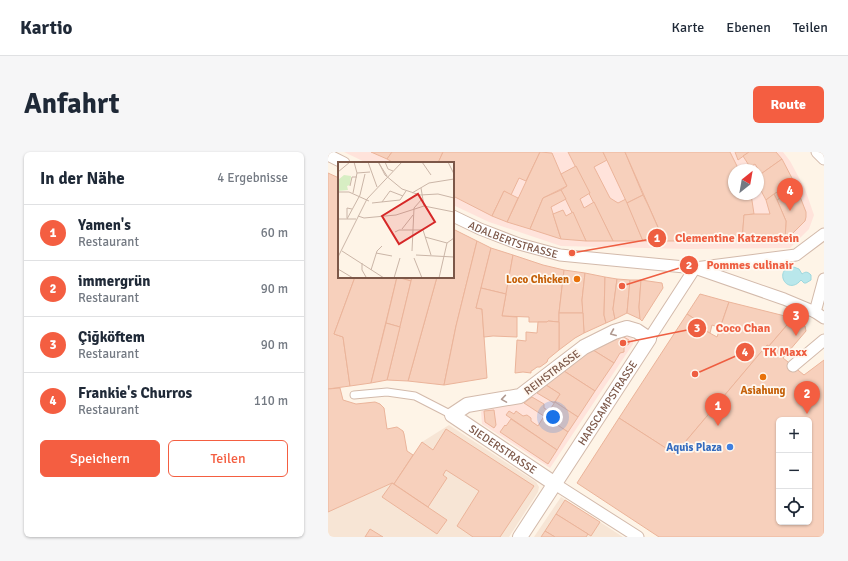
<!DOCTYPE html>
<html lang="de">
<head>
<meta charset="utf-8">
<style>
  body { margin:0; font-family:Signika,sans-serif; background:#f6f6f7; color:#1f2937 }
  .controls { position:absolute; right:12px; bottom:12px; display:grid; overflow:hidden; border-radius:6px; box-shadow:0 1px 3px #0004 }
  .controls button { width:36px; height:36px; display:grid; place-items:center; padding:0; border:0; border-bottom:1px solid #e0e1e3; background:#fff; color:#1f2937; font:20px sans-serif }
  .compass { position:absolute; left:400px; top:12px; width:36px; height:36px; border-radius:50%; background:#fff; box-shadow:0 1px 3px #0004; rotate:31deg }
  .you { position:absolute; left:225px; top:265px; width:14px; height:14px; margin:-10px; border:3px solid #fff; border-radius:50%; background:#1a73e8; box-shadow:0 0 0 6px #1a73e833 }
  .badge { display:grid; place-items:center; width:26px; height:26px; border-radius:50%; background:#f45e41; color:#fff; font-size:13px; font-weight:700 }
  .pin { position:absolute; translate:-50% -33px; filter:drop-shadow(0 1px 2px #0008) }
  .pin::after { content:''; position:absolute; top:21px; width:14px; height:12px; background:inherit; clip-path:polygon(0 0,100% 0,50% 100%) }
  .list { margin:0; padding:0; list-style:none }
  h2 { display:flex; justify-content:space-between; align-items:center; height:52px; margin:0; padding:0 16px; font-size:17px }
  h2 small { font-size:13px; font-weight:400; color:#747a83 }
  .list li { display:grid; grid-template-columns:26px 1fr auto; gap:12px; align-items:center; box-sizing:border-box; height:56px; padding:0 16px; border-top:1px solid #e0e1e3 }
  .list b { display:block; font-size:15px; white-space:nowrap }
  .list p { margin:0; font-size:13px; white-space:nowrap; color:#747a83 }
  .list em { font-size:13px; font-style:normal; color:#747a83 }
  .actions { display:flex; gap:8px; padding:12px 16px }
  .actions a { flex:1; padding:9px 0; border:1px solid #f45e41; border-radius:6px; text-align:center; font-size:14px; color:#f45e41 }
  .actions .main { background:#f45e41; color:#fff }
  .icon { flex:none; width:22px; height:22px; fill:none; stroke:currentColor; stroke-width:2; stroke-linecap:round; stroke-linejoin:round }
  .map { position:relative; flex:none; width:496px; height:385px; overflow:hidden; border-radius:6px }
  header { display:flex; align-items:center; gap:24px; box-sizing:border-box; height:56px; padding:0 20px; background:#fff; border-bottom:1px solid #e0e1e3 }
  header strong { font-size:19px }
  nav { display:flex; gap:22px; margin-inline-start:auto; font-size:14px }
  .intro { display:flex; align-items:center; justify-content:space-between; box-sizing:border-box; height:96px; padding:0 24px }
  h1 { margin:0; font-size:28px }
  .button { padding:10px 18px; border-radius:6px; background:#f45e41; color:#fff; font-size:14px; font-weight:700 }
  main { display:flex; gap:24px; padding:0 24px }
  aside { flex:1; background:#fff; border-radius:6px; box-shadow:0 1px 3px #0004 }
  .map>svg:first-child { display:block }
  .residential { fill:#f7e5d5 }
  .commercial { fill:#ffe3db; fill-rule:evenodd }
  .water { fill:#b9e7eb; stroke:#9ed8de }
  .building { fill:#f7d0bc; stroke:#ebb49a; fill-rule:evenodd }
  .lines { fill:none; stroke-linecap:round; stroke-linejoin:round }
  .service-casing { stroke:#d3baab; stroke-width:9 }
  .pedestrian-casing { stroke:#d3baab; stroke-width:13 }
  .minor-casing { stroke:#d3baab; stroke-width:16 }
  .service { stroke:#fff; stroke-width:7 }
  .pedestrian { stroke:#fff; stroke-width:11 }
  .minor { stroke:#fff; stroke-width:14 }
  .oneway { stroke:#b09a91 }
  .food-dot { fill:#e8710a; stroke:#fff8f0; stroke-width:1.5 }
  .shop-dot { fill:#3f7fe0; stroke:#fff8f0; stroke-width:1.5 }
  .labels { text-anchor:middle; stroke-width:3.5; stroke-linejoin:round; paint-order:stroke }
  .street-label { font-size:11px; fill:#7c5748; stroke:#fff8f0 }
  .food-label { font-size:11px; font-weight:bold; fill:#c56008; stroke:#fff8f0; text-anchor:end }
  .shop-label { font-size:11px; font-weight:bold; fill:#366cbe; stroke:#fff8f0; text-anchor:end }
  .inset-road { fill:none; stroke:#cab5a7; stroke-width:1 }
  .view { fill:#d62828; fill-opacity:0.15; stroke:#d62828; stroke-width:2 }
  .inset-edge { fill:none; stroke:#7c5748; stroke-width:2 }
  .leader { fill:none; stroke:#ee5e41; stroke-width:1.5 }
  .callout-dot { fill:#ee5e41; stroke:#fff8f0; stroke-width:1.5 }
  .mark-label { font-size:12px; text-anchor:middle; font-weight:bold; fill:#fff }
  .callout-label { font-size:12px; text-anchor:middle; font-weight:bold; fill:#ee5e41; stroke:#fff8f0; stroke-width:3.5; stroke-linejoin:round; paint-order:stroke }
</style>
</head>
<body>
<header>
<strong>Kartio</strong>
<nav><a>Karte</a><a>Ebenen</a><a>Teilen</a></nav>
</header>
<div class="intro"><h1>Anfahrt</h1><a class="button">Route</a></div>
<main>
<aside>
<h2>In der Nähe<small>4 Ergebnisse</small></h2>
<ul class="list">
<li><span class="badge">1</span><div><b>Yamen's</b><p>Restaurant</p></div><em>60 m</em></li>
<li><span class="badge">2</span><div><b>immergrün</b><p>Restaurant</p></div><em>90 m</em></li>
<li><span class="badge">3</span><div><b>Çiğköftem</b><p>Restaurant</p></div><em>90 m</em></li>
<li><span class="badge">4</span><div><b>Frankie's Churros</b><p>Restaurant</p></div><em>110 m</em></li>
</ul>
<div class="actions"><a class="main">Speichern</a><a>Teilen</a></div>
</aside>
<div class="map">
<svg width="496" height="385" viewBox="0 0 496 385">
  <rect width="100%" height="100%" fill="#fef4e7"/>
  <g class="residential">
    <polygon points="121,273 208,330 211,335 210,340 181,385 0,385 0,360 64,331 66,332 94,290"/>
    <polygon points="233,345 272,370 295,385 206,385"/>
  </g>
  <g class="commercial">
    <path d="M16,0H455L462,9L477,37L486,63L481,77L462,96L360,97L233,94L161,70L125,53V11H39ZM406,18H430V42H406Z"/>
    <polygon points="294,182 301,185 305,187 305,192 222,316 154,272 153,260 157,255 254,201"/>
  </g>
  <path class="water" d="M463,114L471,117L474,122C478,119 480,120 483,123V128L478,131H476L473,128C460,144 445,120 463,114Z"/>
  <g class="building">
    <polygon points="43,0 64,0 59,7"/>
    <polygon points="64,0 115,0 110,11 66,11 59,7"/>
    <polygon points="115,0 212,0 198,29 191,26 183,43 176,39 164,64 125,44 125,11 110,11"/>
    <polygon points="212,0 224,1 233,22 239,34 215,46 202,77 179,70"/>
    <polygon points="240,0 275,0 279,8 266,15 282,46 290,51 298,47 315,89 285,89"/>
    <polygon points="275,0 297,0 315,43 299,51"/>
    <polygon points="297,0 402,0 411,18 406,18 406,42 423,42 426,62 416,63 414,89 336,89"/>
    <polygon points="407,0 421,0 410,8"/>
    <polygon points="421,0 448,0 454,7 433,22 427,12 422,15 415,4"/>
    <polygon points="454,7 466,30 446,42 438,48 430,33 430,24"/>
    <polygon points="248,14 262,41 252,47 256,56 266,50 285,89 258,89 233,38 239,34 233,22"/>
    <polygon points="0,21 11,26 11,125 27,125 6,182 15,185 22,234 0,237"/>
    <polygon points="466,30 469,37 449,48 446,42"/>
    <polygon points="469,37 478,60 478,65 477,69 457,89 458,69 449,48"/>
    <polygon points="233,38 238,47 223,55 233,87 202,77 215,46"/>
    <polygon points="176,39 190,46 179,70 164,64"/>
    <polygon points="446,42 449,48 458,69 457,89 414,89 416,63 426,62 442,62 438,48"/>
    <polygon points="315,43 320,53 336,89 315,89 299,51"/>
    <polygon points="235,58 238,64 245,60 258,89 233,87 225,62"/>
    <polygon points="125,77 149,89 128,174 116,233 80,229 109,125 125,125"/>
    <polygon points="149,89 163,96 148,156 154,157 159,226 116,233 128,174"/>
    <polygon points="163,96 185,103 178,142 153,136"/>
    <polygon points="185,103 215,113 236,118 231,161 231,170 220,169 219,170 201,170 201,165 174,164"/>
    <polygon points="236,118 257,121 254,148 255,161 231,161"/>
    <polygon points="257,121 277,125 276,163 278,171 256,181 254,148"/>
    <polygon points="27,125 69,125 43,231 22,234 15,185 6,182"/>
    <polygon points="69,125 84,125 83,129"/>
    <polygon points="69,125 83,129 72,175 58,171"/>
    <polygon points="84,125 109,125 80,229 59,228"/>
    <polygon points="277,125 289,127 285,157 287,167 278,171 276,163"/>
    <polygon points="289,127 302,128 299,161 287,167 285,157"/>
    <polygon points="302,128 313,128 311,155 312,167 299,161"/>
    <polygon points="313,128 334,131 335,136 314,169 312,167 311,155"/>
    <polygon points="153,136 178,142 174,164 189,165 189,185 165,184 156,185 154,157 148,156"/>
    <polygon points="372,142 401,150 392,176 384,173 382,181 378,179 379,175 359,162"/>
    <polygon points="401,150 465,166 441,194 439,193 347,302 291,266 359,162 379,175 378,179 389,185"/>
    <polygon points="231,161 255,161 256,181 247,186 231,198"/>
    <polygon points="465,166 477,174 478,179 455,206 441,194"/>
    <polygon points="220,169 231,170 231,198 220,207 219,210 212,215 209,215 205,218 203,219 203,221 195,220 187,221 189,188 198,189 198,180 209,181 210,170 219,170"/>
    <polygon points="58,171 72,175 59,228 43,231"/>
    <polygon points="294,184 301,188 301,192 297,194 296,196 296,200 292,201 286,211 265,198 289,187 290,185"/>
    <path d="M439,193L476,223L496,208V385H331L249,331L291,266L347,302ZM451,268H481V370H451Z"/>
    <polygon points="265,198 286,211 267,239 236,219 255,202"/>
    <polygon points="236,219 267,239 250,265 227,250 232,242 218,233"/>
    <polygon points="218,233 232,242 226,251 209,241"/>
    <polygon points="12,236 15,248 28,252 47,250 52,252 56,256 59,277 69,275 75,279 76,282 79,299 85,303 66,332 64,331 0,360 0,237"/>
    <polygon points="204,245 216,252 216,256 221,259 227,250 250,265 240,280 196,251"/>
    <polygon points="166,258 168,273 166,276 157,270 156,259"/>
    <polygon points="181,259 186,262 188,259 195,264 199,263 203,266 203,269 210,274 216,264 240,280 229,298 178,263"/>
    <polygon points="183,267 229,298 220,312 172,280 177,273 178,274"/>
    <polygon points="118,277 206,334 172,385 145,385 129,374 151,339 118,318 115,323 119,326 100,355 66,332 94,290 105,298"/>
    <polygon points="64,331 119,368 109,382 54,345"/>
    <polygon points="237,348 272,370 263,384 228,362"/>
    <polygon points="228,362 260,382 258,385 227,385 217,379"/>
    <polygon points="42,377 55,385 37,385"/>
    <polygon points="217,379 227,385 213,385"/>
  </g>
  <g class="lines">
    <defs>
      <polyline id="service" points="26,243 59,240 87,244 124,263"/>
      <g id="pedestrian">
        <polyline points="489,0 496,7"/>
        <polyline points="0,3 16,11"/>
        <path id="s1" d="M125,64L152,77L191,92L232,103L367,116L456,147L487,160L496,166"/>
        <polyline points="487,160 496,127"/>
        <polyline points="321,187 367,116 468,103 496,82"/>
        <polyline points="465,214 496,188"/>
        <polyline points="227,332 310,385"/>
      </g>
      <g id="minor">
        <path id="s2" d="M192,385L321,187L309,179L299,176L286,180L256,195L192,244L139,253L124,263L227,332"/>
      </g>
    </defs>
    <use href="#service" class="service-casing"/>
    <use href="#pedestrian" class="pedestrian-casing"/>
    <use href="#minor" class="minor-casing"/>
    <use href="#service" class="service"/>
    <use href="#pedestrian" class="pedestrian"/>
    <use href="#minor" class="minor"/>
  </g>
  <defs><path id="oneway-chevron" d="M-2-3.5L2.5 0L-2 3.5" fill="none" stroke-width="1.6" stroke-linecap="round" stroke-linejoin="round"/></defs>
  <g class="oneway">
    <use href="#oneway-chevron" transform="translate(285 181) rotate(158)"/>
    <use href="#oneway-chevron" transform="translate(176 247) rotate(171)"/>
  </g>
  <g class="food-dot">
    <circle cx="249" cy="127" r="4"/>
    <circle cx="435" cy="225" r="4"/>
  </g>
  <circle class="shop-dot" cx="402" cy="295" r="4"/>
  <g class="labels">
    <g class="street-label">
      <text dy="4" stroke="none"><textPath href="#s1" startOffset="65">ADALBERTSTRASSE</textPath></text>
      <text transform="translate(224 220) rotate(-37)" y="4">REIHSTRASSE</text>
      <text dy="4" stroke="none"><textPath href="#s2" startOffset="160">HARSCAMPSTRASSE</textPath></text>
      <text dy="4" stroke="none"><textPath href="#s2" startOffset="522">SIEDERSTRASSE</textPath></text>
    </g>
    <g class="food-label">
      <text x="241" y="131">Loco Chicken</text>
      <text x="435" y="242" text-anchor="middle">Asiahung</text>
    </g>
    <g class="shop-label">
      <text x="394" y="299">Aquis Plaza</text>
    </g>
  </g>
  <g transform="translate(10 10)">
    <rect width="116" height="116" fill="#fef4e7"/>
    <path d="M6,13L13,14L12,23L9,24L10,28L0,29V18Z" fill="#d7eec3"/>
    <path class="inset-road" d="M30,0L39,25M40,0L49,14M47,0L50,7L55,9M84,0L93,13M110,0L116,12M41,1L47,13L64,27L82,33L100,32L116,36M0,10L12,0M19,11L32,10M12,24L14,15H19M83,26L86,44M0,30H11L31,39M15,31L19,11L16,0M74,31L91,21L116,17M44,40L52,29L65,34M34,41L62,38L68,29M20,54L26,56L58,53L86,44L116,50M9,56V46L14,47M0,57H18M9,57L22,33L27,12M64,67L75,53M57,70L61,68H85L93,93M87,75L109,81M4,89L46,116M74,89L76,46L84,37M38,91L54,94M78,93L116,95M0,95L29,37L64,0M76,96L84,116M24,101V108L28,115M0,107L15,116M33,108L39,89L44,84M56,116L62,96M101,116L109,81L116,76"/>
    <path class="view" d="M80,32L97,60L61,82L44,54Z"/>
    <rect width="116" height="116" class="inset-edge"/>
  </g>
  <path class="leader" d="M244 101L329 86M294 134L361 113M295 191L369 176M367 222L417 200"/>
  <g class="callout-dot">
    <circle cx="244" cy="101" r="4"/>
    <circle cx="294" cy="134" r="4"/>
    <circle cx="295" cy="191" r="4"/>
    <circle cx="367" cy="222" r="4"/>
    <circle cx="329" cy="86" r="10"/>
    <circle cx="361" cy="113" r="10"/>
    <circle cx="369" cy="176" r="10"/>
    <circle cx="417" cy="200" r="10"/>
  </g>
  <g class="mark-label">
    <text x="329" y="90">1</text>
    <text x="361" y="117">2</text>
    <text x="369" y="180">3</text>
    <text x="417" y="204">4</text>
  </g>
  <g class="callout-label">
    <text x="409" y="90">Clementine Katzenstein</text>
    <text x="422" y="117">Pommes culinair</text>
    <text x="415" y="180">Coco Chan</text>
    <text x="457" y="204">TK Maxx</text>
  </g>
</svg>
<div class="controls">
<button>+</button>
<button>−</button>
<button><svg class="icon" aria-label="locate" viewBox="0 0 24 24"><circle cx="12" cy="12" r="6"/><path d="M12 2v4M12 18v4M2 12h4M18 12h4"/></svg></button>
</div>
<svg class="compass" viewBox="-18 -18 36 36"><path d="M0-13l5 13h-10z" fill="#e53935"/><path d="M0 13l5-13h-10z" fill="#747a83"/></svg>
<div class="you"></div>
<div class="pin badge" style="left:390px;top:274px">1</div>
<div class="pin badge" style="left:479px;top:262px">2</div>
<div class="pin badge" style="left:468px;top:184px">3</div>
<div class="pin badge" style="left:462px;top:59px">4</div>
</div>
</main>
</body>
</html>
